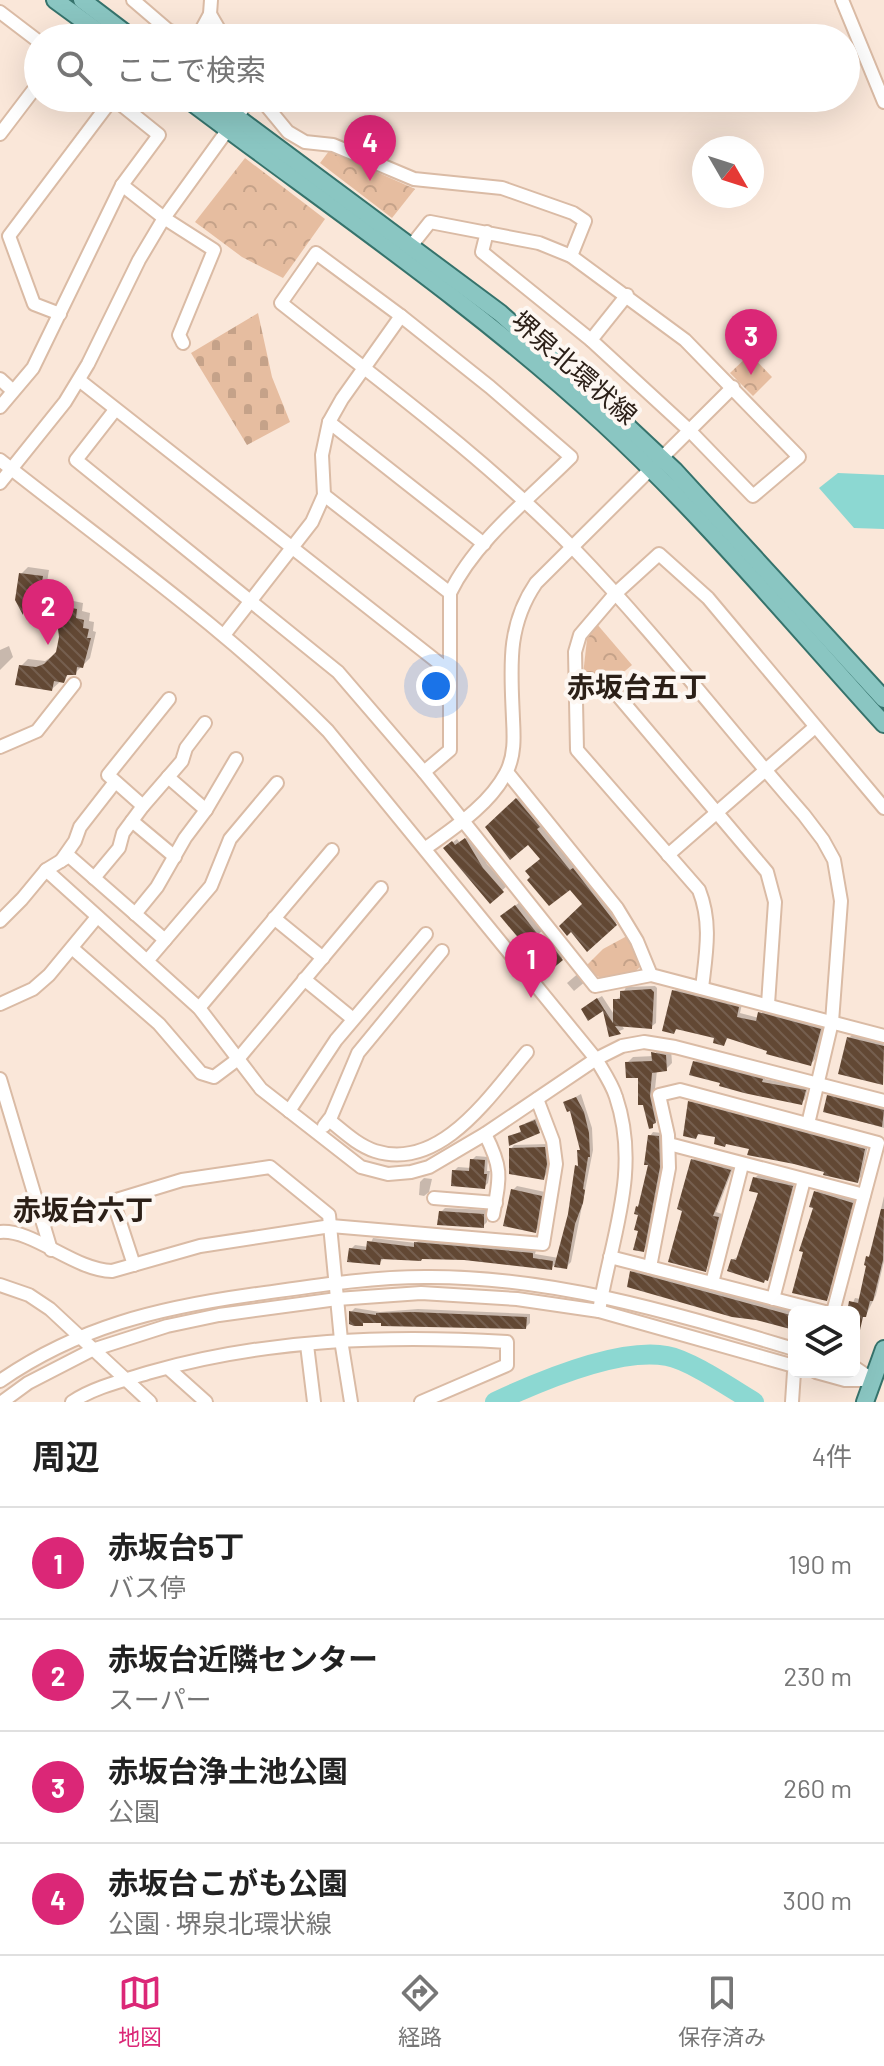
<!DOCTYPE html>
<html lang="ja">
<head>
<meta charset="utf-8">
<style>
  body { margin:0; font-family:Barlow,"Noto Sans JP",sans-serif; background:#f2f2f2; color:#222 }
  .controls { position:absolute; right:24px; bottom:24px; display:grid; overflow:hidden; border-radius:12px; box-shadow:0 8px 32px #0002 }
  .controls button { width:72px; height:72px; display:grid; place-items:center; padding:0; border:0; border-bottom:2px solid #e0e0e0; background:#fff; color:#222; font:40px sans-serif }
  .compass { position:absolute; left:692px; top:136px; width:72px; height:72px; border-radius:50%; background:#fff; box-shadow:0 8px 32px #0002; rotate:129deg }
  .you { position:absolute; left:436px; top:686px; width:28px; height:28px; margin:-20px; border:6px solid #fff; border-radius:50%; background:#1a73e8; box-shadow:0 0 0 12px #1a73e833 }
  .badge { display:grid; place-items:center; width:52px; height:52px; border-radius:50%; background:#db2777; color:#fff; font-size:26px; font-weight:700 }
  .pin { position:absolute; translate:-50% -66px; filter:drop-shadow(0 2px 4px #0008) }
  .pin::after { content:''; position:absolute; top:42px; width:28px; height:24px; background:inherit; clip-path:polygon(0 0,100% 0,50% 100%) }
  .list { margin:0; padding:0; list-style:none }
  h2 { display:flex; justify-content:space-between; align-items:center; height:104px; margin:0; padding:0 32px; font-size:34px }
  h2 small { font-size:26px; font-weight:400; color:#767676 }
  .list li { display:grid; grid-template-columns:52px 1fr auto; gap:24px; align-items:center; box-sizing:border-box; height:112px; padding:0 32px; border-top:2px solid #e0e0e0 }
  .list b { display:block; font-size:30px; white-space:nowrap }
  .list p { margin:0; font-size:26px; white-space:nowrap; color:#767676 }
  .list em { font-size:26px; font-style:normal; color:#767676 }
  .icon { flex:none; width:44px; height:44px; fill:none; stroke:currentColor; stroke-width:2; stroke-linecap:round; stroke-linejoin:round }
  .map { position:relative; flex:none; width:884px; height:1402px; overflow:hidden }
  .search { position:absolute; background:#fff; box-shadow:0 8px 32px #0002; left:24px; right:24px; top:24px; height:88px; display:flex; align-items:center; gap:20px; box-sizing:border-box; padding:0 28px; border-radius:44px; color:#767676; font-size:30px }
  .sheet { height:552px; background:#fff }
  nav { display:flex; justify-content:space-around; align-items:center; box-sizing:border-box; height:112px; border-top:2px solid #e0e0e0; background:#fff; font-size:22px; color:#767676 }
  nav a { display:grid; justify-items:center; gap:4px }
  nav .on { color:#db2777 }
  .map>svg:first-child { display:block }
  .cemetery { fill:url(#cemetery-stones) }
  .park { fill:url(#park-crowns) }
  .water { fill:#8cd8d2 }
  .shadow { fill:#0003 }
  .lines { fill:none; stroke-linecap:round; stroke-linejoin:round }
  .river { stroke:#8cd8d2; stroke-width:20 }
  .building { fill:url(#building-back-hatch) }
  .minor-casing { stroke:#dabba5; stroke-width:16 }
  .major-casing { stroke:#36736c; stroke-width:20 }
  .minor { stroke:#fff; stroke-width:12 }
  .major { stroke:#8ac6c2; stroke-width:16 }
  .labels { text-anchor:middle; stroke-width:8; stroke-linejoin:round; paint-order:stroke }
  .street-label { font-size:26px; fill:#2c2018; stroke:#fdf7f2 }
  .neighbourhood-label { font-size:28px; font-weight:bold; fill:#2c2018; stroke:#fdf7f2 }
</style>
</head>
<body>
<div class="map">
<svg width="884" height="1402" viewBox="0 0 884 1402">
  <defs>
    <pattern id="cemetery-stones" width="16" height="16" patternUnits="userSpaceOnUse" patternTransform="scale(2)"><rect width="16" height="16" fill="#e6bda0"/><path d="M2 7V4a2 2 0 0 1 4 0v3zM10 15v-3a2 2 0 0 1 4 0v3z" fill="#c5a289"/></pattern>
    <pattern id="park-crowns" width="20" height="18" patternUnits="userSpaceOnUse" patternTransform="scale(2)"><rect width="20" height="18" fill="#e6bda0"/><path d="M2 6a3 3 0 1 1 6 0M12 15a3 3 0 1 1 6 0" fill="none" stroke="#c5a289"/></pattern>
    <pattern id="building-back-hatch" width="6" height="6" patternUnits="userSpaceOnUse" patternTransform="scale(2)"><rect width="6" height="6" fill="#624834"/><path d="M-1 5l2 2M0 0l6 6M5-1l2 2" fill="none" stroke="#755f4f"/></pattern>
  </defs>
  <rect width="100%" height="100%" fill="#fae7d9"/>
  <polygon class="cemetery" points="258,313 272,377 290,422 247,445 191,353"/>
  <g class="park">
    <polygon points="329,151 415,189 392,218 320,163"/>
    <polygon points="245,158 325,219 283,278 242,257 195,222"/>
    <polygon points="750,354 772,377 753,396 730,373"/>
    <polygon points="596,623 632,665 612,682 590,682 583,675 587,639"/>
    <path d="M627,936L639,960V968C632,975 612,980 602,978C595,977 591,970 587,965L603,949Z"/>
  </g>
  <polygon class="water" points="838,473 884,475 884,529 854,528 819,488"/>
  <g class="shadow">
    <polygon points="28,567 49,570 46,588 52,589 51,595 45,602 30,600 29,606 24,611 17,600 21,574"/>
    <polygon points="59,598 83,603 82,611 90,613 89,621 94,622 93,631 96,632 90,658 75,673 70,673 52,689 21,666 28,659 45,661 58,653 61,636 52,605"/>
    <polygon points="9,646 13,657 0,670 0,650"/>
    <polygon points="521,795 542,821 540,824 544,830 575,867 578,865 620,920 587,949 584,904 529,842 487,828"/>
    <polygon points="470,835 487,864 507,886 490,901 446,848 457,839 460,843"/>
    <polygon points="520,902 542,931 526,944 507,912"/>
    <polygon points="554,940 566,955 552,967 550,955 544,948"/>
    <polygon points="580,972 586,981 574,991 567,983"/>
    <polygon points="655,986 657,988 656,1023 652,1026 621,1024 624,1029 610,1035 604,1008 589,1018 587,1005 602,996 615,1016 615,1000 622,996 626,987"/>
    <polygon points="678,987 742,1004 740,1013 759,1018 764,1009 824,1025 815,1059 811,1064 729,1036 724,1044 717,1037 678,1028 674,1032 674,991"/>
    <polygon points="853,1034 884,1040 882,1083 849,1038"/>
    <polygon points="659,1047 671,1049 672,1063 666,1069 657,1070 655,1089 661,1116 652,1126 639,1076 627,1063 633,1057 654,1056"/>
    <polygon points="699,1058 765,1076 765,1079 808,1087 805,1099 801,1103 695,1062"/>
    <polygon points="832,1092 884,1105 884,1128 825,1111 828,1096"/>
    <polygon points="581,1094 592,1128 593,1150 571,1262 566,1267 554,1265 551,1268 464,1258 383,1259 379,1263 351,1249 355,1245 369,1247 373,1238 416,1243 420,1239 536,1250 535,1254 559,1258 582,1149 571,1108 565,1103"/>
    <polygon points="694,1098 868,1145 861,1177 857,1181 718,1135 701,1132 696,1137 690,1102"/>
    <polygon points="539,1117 543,1127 539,1131 510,1137 523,1130 522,1127 526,1123"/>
    <polygon points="653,1132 662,1133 663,1162 647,1246 643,1250 637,1207 641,1203 650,1164 650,1136"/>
    <polygon points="548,1144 550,1159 547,1174 544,1177 511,1149 514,1145"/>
    <polygon points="476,1156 488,1157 487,1171 490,1171 488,1183 484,1187 454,1171 458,1167 471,1168 472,1160"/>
    <polygon points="697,1156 734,1166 716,1212 722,1214 709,1265 705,1269 685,1209 693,1160"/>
    <polygon points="759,1174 795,1182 772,1275 768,1279 732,1260 739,1256 760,1192 755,1178"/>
    <polygon points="424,1178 432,1179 429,1192 424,1196 419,1195 420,1182"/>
    <polygon points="517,1186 545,1192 539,1227 535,1231 513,1190"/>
    <polygon points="820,1188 856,1199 830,1295 826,1299 815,1207 816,1192"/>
    <polygon points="884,1196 884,1261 876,1295 866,1315 849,1311 855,1298 861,1299 868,1257 871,1254"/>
    <polygon points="445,1208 487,1210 487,1222 483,1226 441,1212"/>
    <polygon points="636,1268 797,1312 794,1312 794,1332 788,1330 789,1327 632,1272"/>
    <polygon points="355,1308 380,1312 418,1309 530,1314 530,1323 526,1327 383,1322 351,1312"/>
  </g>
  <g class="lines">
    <path class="river" d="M495,1402C538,1382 620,1347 667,1356C690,1360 732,1389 754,1402"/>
  </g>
  <g class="building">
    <polygon points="19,573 43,576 40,594 46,595 45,604 25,601 23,615 15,600"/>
    <polygon points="51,604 77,609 76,618 84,620 83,628 89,629 87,638 91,638 83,668 77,667 76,675 67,675 64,683 54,681 52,691 15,685 19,665 36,667 44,664 56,652 59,637 58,629 48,617"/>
    <polygon points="516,798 540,827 537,829 541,834 570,870 573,868 617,925 587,952 571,932 567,936 559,926 582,904 570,890 549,906 527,880 530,877 525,871 540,859 528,845 510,860 485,827"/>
    <polygon points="465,838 483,868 504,892 490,904 443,848 452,841 455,845"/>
    <polygon points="515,905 539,936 526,947 500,916"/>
    <polygon points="549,942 563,960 551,970 543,959 547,955 542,948"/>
    <polygon points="651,989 654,992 652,1029 615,1026 621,1034 609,1037 603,1011 588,1021 581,1009 597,998 613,1023 613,999 620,999 620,991"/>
    <polygon points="672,990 739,1007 737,1017 756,1021 758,1012 821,1029 811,1066 766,1054 767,1051 727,1038 724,1046 713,1043 714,1038 676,1029 674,1034 662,1031"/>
    <polygon points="847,1037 884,1046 883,1085 838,1074"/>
    <polygon points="651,1052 666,1055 667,1071 652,1073 650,1096 656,1123 653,1124 653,1128 649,1129 643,1105 638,1105 638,1078 626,1078 625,1062 652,1061"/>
    <polygon points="693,1061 763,1079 762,1082 806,1090 802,1105 744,1093 719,1086 720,1083 689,1075"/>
    <polygon points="827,1095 884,1110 882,1127 823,1112"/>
    <polygon points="576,1097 584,1112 589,1133 590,1157 588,1157 583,1189 585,1190 583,1203 575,1224 567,1269 554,1267 568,1214 575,1165 578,1166 577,1150 580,1150 570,1111 567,1112 563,1102"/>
    <polygon points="688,1101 865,1149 858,1183 823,1175 824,1172 794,1164 747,1155 749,1149 726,1144 725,1147 714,1144 715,1137 698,1134 696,1139 683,1136"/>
    <polygon points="535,1120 540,1133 509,1146 508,1136 521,1132 519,1126"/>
    <polygon points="648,1135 659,1136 660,1167 644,1252 633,1250 638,1231 634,1230 638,1215 634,1214 636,1206 638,1207 648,1165 644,1165"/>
    <polygon points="545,1147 547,1164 544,1180 509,1174 509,1148"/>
    <polygon points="470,1159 485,1160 484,1174 487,1174 485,1189 451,1186 452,1170 469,1171"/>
    <polygon points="691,1159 731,1170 713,1216 719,1217 706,1272 668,1262 682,1211 677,1209"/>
    <polygon points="753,1177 793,1186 768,1281 765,1280 764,1283 727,1271 731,1259 736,1260 758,1193 749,1191"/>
    <polygon points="511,1189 542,1196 536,1233 503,1226"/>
    <polygon points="814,1191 853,1203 827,1301 792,1293 803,1252 799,1251 813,1208 809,1207"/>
    <polygon points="881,1209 884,1209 883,1260 873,1301 870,1301 866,1317 863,1317 858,1339 854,1338 854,1312 847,1312 849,1301 858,1303 866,1266 864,1265 866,1256 869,1257"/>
    <polygon points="439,1211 484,1214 484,1228 437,1225"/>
    <polygon points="367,1241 414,1247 414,1242 533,1253 533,1258 553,1261 552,1270 464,1260 422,1259 421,1261 381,1259 380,1265 347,1262 349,1248 366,1250"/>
    <polygon points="630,1271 794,1316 794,1330 756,1320 732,1317 627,1287"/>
    <polygon points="349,1311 376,1315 376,1313 413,1312 527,1317 526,1329 381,1326 381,1323 363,1323 363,1326 354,1326 349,1324"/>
  </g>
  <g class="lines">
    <defs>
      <g id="minor">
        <polyline points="133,0 168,30 187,38"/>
        <polyline points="842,0 884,102"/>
        <polyline points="0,12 38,41"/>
        <polyline points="210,14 224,38"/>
        <polyline points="197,38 210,14 211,0"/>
        <polyline points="260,98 288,132 305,142 333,145 414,179 502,188 573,213 585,221 571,256"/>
        <polyline points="0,134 38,84"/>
        <polyline points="122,185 164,218 214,250 179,335 183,343"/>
        <polyline points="411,246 430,222 539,243 571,256 685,340 799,457 753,496 690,431 591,340 482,252 487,232"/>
        <polyline points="60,314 34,304 9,236 113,98"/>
        <path d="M401,316L316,253L281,303C381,382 485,458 574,549C655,633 727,727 804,815L823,840L834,860L841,901L832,1022L808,1124"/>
        <polyline points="591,340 627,295"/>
        <polyline points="0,379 13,391"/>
        <polyline points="79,380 449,671"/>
        <polyline points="0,407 33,368 122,185 159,135 113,98"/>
        <polyline points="115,410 76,460 338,672 424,772 595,986 651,975 884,1036"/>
        <polyline points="329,422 484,544"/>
        <path d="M0,460C111,548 228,630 328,731L596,1059C603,1071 612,1084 616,1097C641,1171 611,1238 599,1311"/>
        <polyline points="0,483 65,402 88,364 139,260 164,218 242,110 245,98"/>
        <polyline points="324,495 450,593"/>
        <path d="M224,635L312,522L324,495L322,455L329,422L342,399L401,316L490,387L571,457C530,498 475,541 450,593V750L424,772"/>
        <polyline points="577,691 606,688 614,691 767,872 775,902 768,1004"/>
        <polyline points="169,699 108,775 143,806 182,761 186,748 205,723"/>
        <polyline points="0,747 37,731 74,684"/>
        <polyline points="507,772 617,908 637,941 651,975"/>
        <polyline points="168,777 206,810"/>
        <polyline points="132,821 175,857"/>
        <path d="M426,848C455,827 489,805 506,773C515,756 514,737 513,719C511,668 506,627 536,583L733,387"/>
        <polyline points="668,855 815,727"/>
        <polyline points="61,861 75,841 80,827 115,782"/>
        <polyline points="46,870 69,856 165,940"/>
        <polyline points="94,878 119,848 123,833 143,806"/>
        <polyline points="135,914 157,887 185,838 206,810 236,759"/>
        <polyline points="274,918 323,958"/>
        <polyline points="0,921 22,899 46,870 199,1008 261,1089 361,1167 388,1174 411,1172 429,1167 485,1134 596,1059 622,1046 644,1042 675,1047 884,1101"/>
        <polyline points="72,948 159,1024 201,1073 214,1077 238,1059 381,888"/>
        <polyline points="147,961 211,886 230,839 277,783"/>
        <polyline points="304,979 353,1019"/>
        <path d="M702,988C706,953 712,923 699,890L577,750L575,652L580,635L615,594L659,554L708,598L884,808"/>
        <polyline points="0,1004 33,989 49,975 97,917"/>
        <polyline points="199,1008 332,850"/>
        <polyline points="0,1079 51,1250"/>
        <polyline points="289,1111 336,1040 426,934"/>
        <path d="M329,1120C343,1131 357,1145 375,1151C441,1172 491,1094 527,1052"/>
        <polyline points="324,1126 331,1117 358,1053 442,951"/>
        <path d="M485,1134C503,1169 500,1177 493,1215"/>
        <polyline points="669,1144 864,1195"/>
        <polyline points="434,1198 496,1203"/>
        <path d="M0,1232C33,1229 74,1270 112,1271L200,1246L331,1226L543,1244L556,1164L553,1141L537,1099"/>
        <polyline points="610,1257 825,1312"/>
        <polyline points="134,1265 113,1201 182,1180 270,1167 329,1215 341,1340 351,1402"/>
        <polyline points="650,1267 669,1168 668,1135 659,1095 680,1090 878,1143 833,1312"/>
        <polyline points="712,1283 742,1165"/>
        <polyline points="0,1285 29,1295 50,1309 150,1402"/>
        <polyline points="773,1299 804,1180"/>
        <polyline points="307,1345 314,1402"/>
        <polyline points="854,1367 873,1380"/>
        <polyline points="168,1368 206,1402"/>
        <polyline points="816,1372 845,1380 873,1380"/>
        <path d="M0,1381C78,1327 158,1308 250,1295C308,1287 367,1277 425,1277C553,1276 673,1313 794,1349"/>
        <polyline points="2,1402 28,1383 92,1350 167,1326 219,1315 337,1299 421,1293 517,1299 599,1311 794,1366"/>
        <path d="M72,1402C94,1387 125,1380 151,1372C266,1339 388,1335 507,1342V1365L421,1402"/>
        <polyline points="792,1402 794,1372"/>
      </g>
      <g id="major">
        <polyline points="55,0 107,38"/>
        <polyline points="82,0 132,38"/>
        <path d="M186,98C326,204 473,303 603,423C703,515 792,623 884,724"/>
        <polyline points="211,98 500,313 609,409 674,470 884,699"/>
        <polyline points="865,1402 884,1349"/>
      </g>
    </defs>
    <use href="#minor" class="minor-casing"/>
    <use href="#major" class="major-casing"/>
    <use href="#minor" class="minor"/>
    <use href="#major" class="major"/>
  </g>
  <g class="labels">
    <g class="street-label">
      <text transform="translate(574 368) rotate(41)" y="9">堺泉北環状線</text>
    </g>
    <g class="neighbourhood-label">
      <text x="637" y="697">赤坂台五丁</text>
      <text x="83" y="1220">赤坂台六丁</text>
    </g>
  </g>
</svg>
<div class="controls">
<button><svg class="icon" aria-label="layers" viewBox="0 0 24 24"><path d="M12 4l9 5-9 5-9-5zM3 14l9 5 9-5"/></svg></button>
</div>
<svg class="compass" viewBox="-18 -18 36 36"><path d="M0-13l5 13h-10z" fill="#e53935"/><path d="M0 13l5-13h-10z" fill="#767676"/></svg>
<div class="you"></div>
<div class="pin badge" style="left:531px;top:998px">1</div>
<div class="pin badge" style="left:48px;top:645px">2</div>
<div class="pin badge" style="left:751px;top:375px">3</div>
<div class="pin badge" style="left:370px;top:181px">4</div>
<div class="search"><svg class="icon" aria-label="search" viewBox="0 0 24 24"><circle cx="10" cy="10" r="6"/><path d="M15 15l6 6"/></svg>ここで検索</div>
</div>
<section class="sheet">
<h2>周辺<small>4件</small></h2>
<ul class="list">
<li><span class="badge">1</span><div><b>赤坂台5丁</b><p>バス停</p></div><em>190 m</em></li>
<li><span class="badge">2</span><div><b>赤坂台近隣センター</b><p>スーパー</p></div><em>230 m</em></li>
<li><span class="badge">3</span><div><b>赤坂台浄土池公園</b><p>公園</p></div><em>260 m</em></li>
<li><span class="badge">4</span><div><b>赤坂台こがも公園</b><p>公園 · 堺泉北環状線</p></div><em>300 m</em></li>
</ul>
</section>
<nav>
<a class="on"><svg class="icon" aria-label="map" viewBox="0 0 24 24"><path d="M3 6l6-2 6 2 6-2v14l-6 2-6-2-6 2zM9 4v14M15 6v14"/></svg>地図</a>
<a><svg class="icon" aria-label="directions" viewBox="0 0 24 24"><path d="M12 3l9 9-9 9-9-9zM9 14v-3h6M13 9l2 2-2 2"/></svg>経路</a>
<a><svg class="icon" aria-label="saved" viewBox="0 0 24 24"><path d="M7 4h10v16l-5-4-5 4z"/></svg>保存済み</a>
</nav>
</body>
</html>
